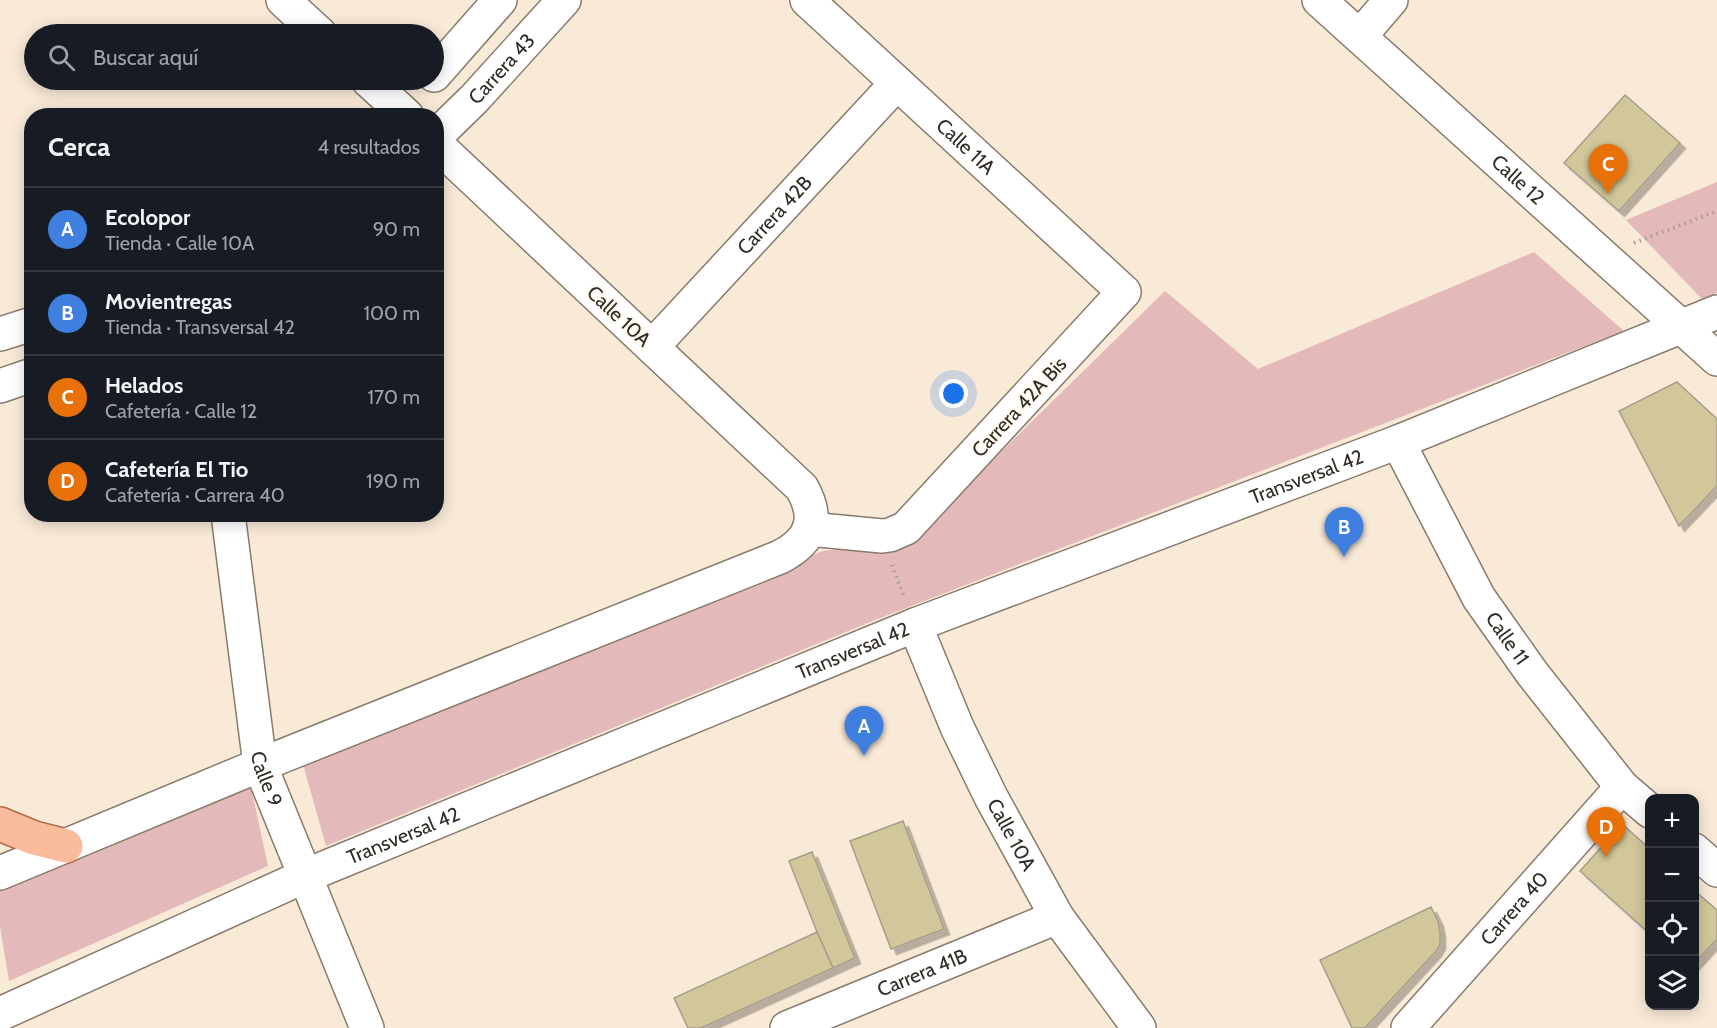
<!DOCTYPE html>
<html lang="es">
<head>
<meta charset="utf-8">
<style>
  body { margin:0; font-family:Cabin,sans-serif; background:#242831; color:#f1f3f6 }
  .controls { position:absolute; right:18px; bottom:18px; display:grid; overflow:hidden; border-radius:12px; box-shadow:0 3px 15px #0003 }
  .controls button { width:54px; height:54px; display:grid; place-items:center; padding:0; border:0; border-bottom:2px solid #363941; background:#171b24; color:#f1f3f6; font:30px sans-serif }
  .you { position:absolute; left:954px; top:394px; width:21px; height:21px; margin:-15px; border:4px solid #fff; border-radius:50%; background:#1a73e8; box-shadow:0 0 0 9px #1a73e833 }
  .badge { display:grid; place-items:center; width:39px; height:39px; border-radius:50%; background:#3e868a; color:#fff; font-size:20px; font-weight:700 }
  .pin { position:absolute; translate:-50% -50px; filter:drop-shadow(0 2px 3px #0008) }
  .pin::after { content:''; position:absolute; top:32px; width:21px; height:18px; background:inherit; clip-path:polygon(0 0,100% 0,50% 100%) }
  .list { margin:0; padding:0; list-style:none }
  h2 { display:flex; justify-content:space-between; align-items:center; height:78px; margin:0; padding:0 24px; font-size:26px }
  h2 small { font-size:20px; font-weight:400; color:#9ea1a6 }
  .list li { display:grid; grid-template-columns:39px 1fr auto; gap:18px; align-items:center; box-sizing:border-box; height:84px; padding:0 24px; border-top:2px solid #363941 }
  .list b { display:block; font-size:22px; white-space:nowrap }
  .list p { margin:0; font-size:20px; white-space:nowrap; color:#9ea1a6 }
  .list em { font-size:20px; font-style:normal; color:#9ea1a6 }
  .icon { flex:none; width:33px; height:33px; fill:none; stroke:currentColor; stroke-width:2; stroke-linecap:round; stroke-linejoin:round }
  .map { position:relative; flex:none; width:1717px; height:1028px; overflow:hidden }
  .search { position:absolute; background:#171b24; box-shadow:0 3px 15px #0003; left:24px; top:24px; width:420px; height:66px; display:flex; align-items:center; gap:15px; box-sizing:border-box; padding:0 21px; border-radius:33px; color:#9ea1a6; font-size:22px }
  .panel { position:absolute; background:#171b24; box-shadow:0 3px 15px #0003; left:24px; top:108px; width:420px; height:414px; border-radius:24px }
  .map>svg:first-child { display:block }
  .green { fill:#e4b9b9 }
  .building { fill:#d1c79b; stroke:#a39f8b; stroke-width:1.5; filter:url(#shadow) }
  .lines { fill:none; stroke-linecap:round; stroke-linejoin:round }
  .minor-casing { stroke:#897b6c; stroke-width:36 }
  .major-casing { stroke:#b36b48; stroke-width:36 }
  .path { stroke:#a79c8f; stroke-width:4; stroke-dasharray:1.5 4.5; stroke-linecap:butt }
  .minor { stroke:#fff; stroke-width:33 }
  .major { stroke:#fbbb9d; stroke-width:33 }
  .labels { text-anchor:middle; stroke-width:4.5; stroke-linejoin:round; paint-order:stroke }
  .street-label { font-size:20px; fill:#312c25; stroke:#fff9f2 }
</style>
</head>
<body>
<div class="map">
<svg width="1717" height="1028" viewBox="0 0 1717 1028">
  <defs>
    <filter id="shadow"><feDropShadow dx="5.5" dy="5.5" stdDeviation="0" flood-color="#0004"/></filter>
  </defs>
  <rect width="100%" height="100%" fill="#f9ead8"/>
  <g class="green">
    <polygon points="1717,182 1717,293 1702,299 1626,220"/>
    <polygon points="1534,252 1624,331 875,620 326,846 302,761 823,551 910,541 1165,291 1258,369"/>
    <polygon points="250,783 268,866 9,981 0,927 0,890"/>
  </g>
  <g class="building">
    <polygon points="1625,95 1680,143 1619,211 1564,163"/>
    <polygon points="1677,382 1717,419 1717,486 1679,526 1619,411"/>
    <polygon points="903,821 944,929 891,949 850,841"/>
    <polygon points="1622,824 1650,849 1650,934 1580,871"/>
    <polygon points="812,852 855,958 833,968 817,932 789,861"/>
    <polygon points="1694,890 1717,910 1717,939 1694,964"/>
    <polygon points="1431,907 1438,921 1440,932 1440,944 1436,951 1365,1028 1352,1028 1320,960"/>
    <polygon points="817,932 833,968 701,1028 688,1028 674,998"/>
  </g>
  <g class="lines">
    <defs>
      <g id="minor">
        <polyline points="283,0 320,34"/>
        <path id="s1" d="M807,0L1124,292L906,528L890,535L882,536L809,529"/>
        <path id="s2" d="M1319,0L1717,359"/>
        <polyline points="1360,36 1391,0"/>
        <polyline points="434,75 500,0"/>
        <polyline points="368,80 407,116"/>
        <path id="s3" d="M436,136L474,99L564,0"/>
        <polyline points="0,334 32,324"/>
        <path id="s4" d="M652,347L897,83"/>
        <polyline points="0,386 32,375"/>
        <path id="s5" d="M1398,442L1479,598L1532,673L1622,787L1650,811"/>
        <path id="s6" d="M228,514L260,765L367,1028"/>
        <path id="s7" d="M915,625L957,727L991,797L1057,917L1139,1028"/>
        <polyline points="1694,850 1717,870"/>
        <path d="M0,873L260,765L780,557C811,541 820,520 802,488L436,144"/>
        <path id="s8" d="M0,1014L305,876L915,625L1398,442L1717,312"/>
        <path id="s9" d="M787,1028L1057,917"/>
        <path id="s10" d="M1408,1028L1622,787"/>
      </g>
      <polyline id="major" points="0,824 34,838 66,846"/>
    </defs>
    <use href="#minor" class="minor-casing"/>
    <use href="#major" class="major-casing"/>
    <g class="path">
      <polyline points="1634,243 1717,211"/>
      <polyline points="892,565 904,597"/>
    </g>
    <use href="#minor" class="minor"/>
    <use href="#major" class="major"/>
  </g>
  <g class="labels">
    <g class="street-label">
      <text dy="7" stroke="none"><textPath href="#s3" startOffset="94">Carrera 43</textPath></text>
      <text dy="7" stroke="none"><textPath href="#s1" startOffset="216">Calle 11A</textPath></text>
      <text dy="7" stroke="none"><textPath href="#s2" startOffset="268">Calle 12</textPath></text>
      <text dy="7" stroke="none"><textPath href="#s4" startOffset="180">Carrera 42B</textPath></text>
      <text transform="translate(619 316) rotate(43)" y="7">Calle 10A</text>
      <text transform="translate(1019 407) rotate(-47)" y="7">Carrera 42A Bis</text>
      <text dy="7" stroke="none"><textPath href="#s8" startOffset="1413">Transversal 42</textPath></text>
      <text dy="7" stroke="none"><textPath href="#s5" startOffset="225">Calle 11</textPath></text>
      <text dy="7" stroke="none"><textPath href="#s8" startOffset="927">Transversal 42</textPath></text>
      <text dy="7" stroke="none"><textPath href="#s6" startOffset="268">Calle 9</textPath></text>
      <text dy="7" stroke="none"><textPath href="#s8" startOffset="441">Transversal 42</textPath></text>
      <text dy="7" stroke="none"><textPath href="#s7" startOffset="231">Calle 10A</textPath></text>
      <text dy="7" stroke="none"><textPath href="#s10" startOffset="160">Carrera 40</textPath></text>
      <text dy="7" stroke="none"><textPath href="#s9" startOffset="146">Carrera 41B</textPath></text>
    </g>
  </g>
</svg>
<div class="controls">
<button>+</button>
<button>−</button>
<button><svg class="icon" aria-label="locate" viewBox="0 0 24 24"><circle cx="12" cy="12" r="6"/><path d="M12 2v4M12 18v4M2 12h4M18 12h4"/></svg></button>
<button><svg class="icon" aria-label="layers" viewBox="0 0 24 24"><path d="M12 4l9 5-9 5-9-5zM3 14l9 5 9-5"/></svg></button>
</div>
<div class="you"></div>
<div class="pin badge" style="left:864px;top:756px;background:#3f7fe0">A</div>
<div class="pin badge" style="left:1344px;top:557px;background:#3f7fe0">B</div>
<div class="pin badge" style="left:1608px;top:194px;background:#e8710a">C</div>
<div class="pin badge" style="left:1606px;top:857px;background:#e8710a">D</div>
<div class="search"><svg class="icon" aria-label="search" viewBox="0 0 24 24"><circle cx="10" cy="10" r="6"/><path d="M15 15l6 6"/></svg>Buscar aquí</div>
<section class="panel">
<h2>Cerca<small>4 resultados</small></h2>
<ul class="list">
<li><span class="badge" style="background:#3f7fe0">A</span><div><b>Ecolopor</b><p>Tienda · Calle 10A</p></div><em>90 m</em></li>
<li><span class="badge" style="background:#3f7fe0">B</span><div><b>Movientregas</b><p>Tienda · Transversal 42</p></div><em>100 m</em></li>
<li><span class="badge" style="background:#e8710a">C</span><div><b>Helados</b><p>Cafetería · Calle 12</p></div><em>170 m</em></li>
<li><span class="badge" style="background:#e8710a">D</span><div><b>Cafetería El Tio</b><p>Cafetería · Carrera 40</p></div><em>190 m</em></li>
</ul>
</section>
</div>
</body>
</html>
